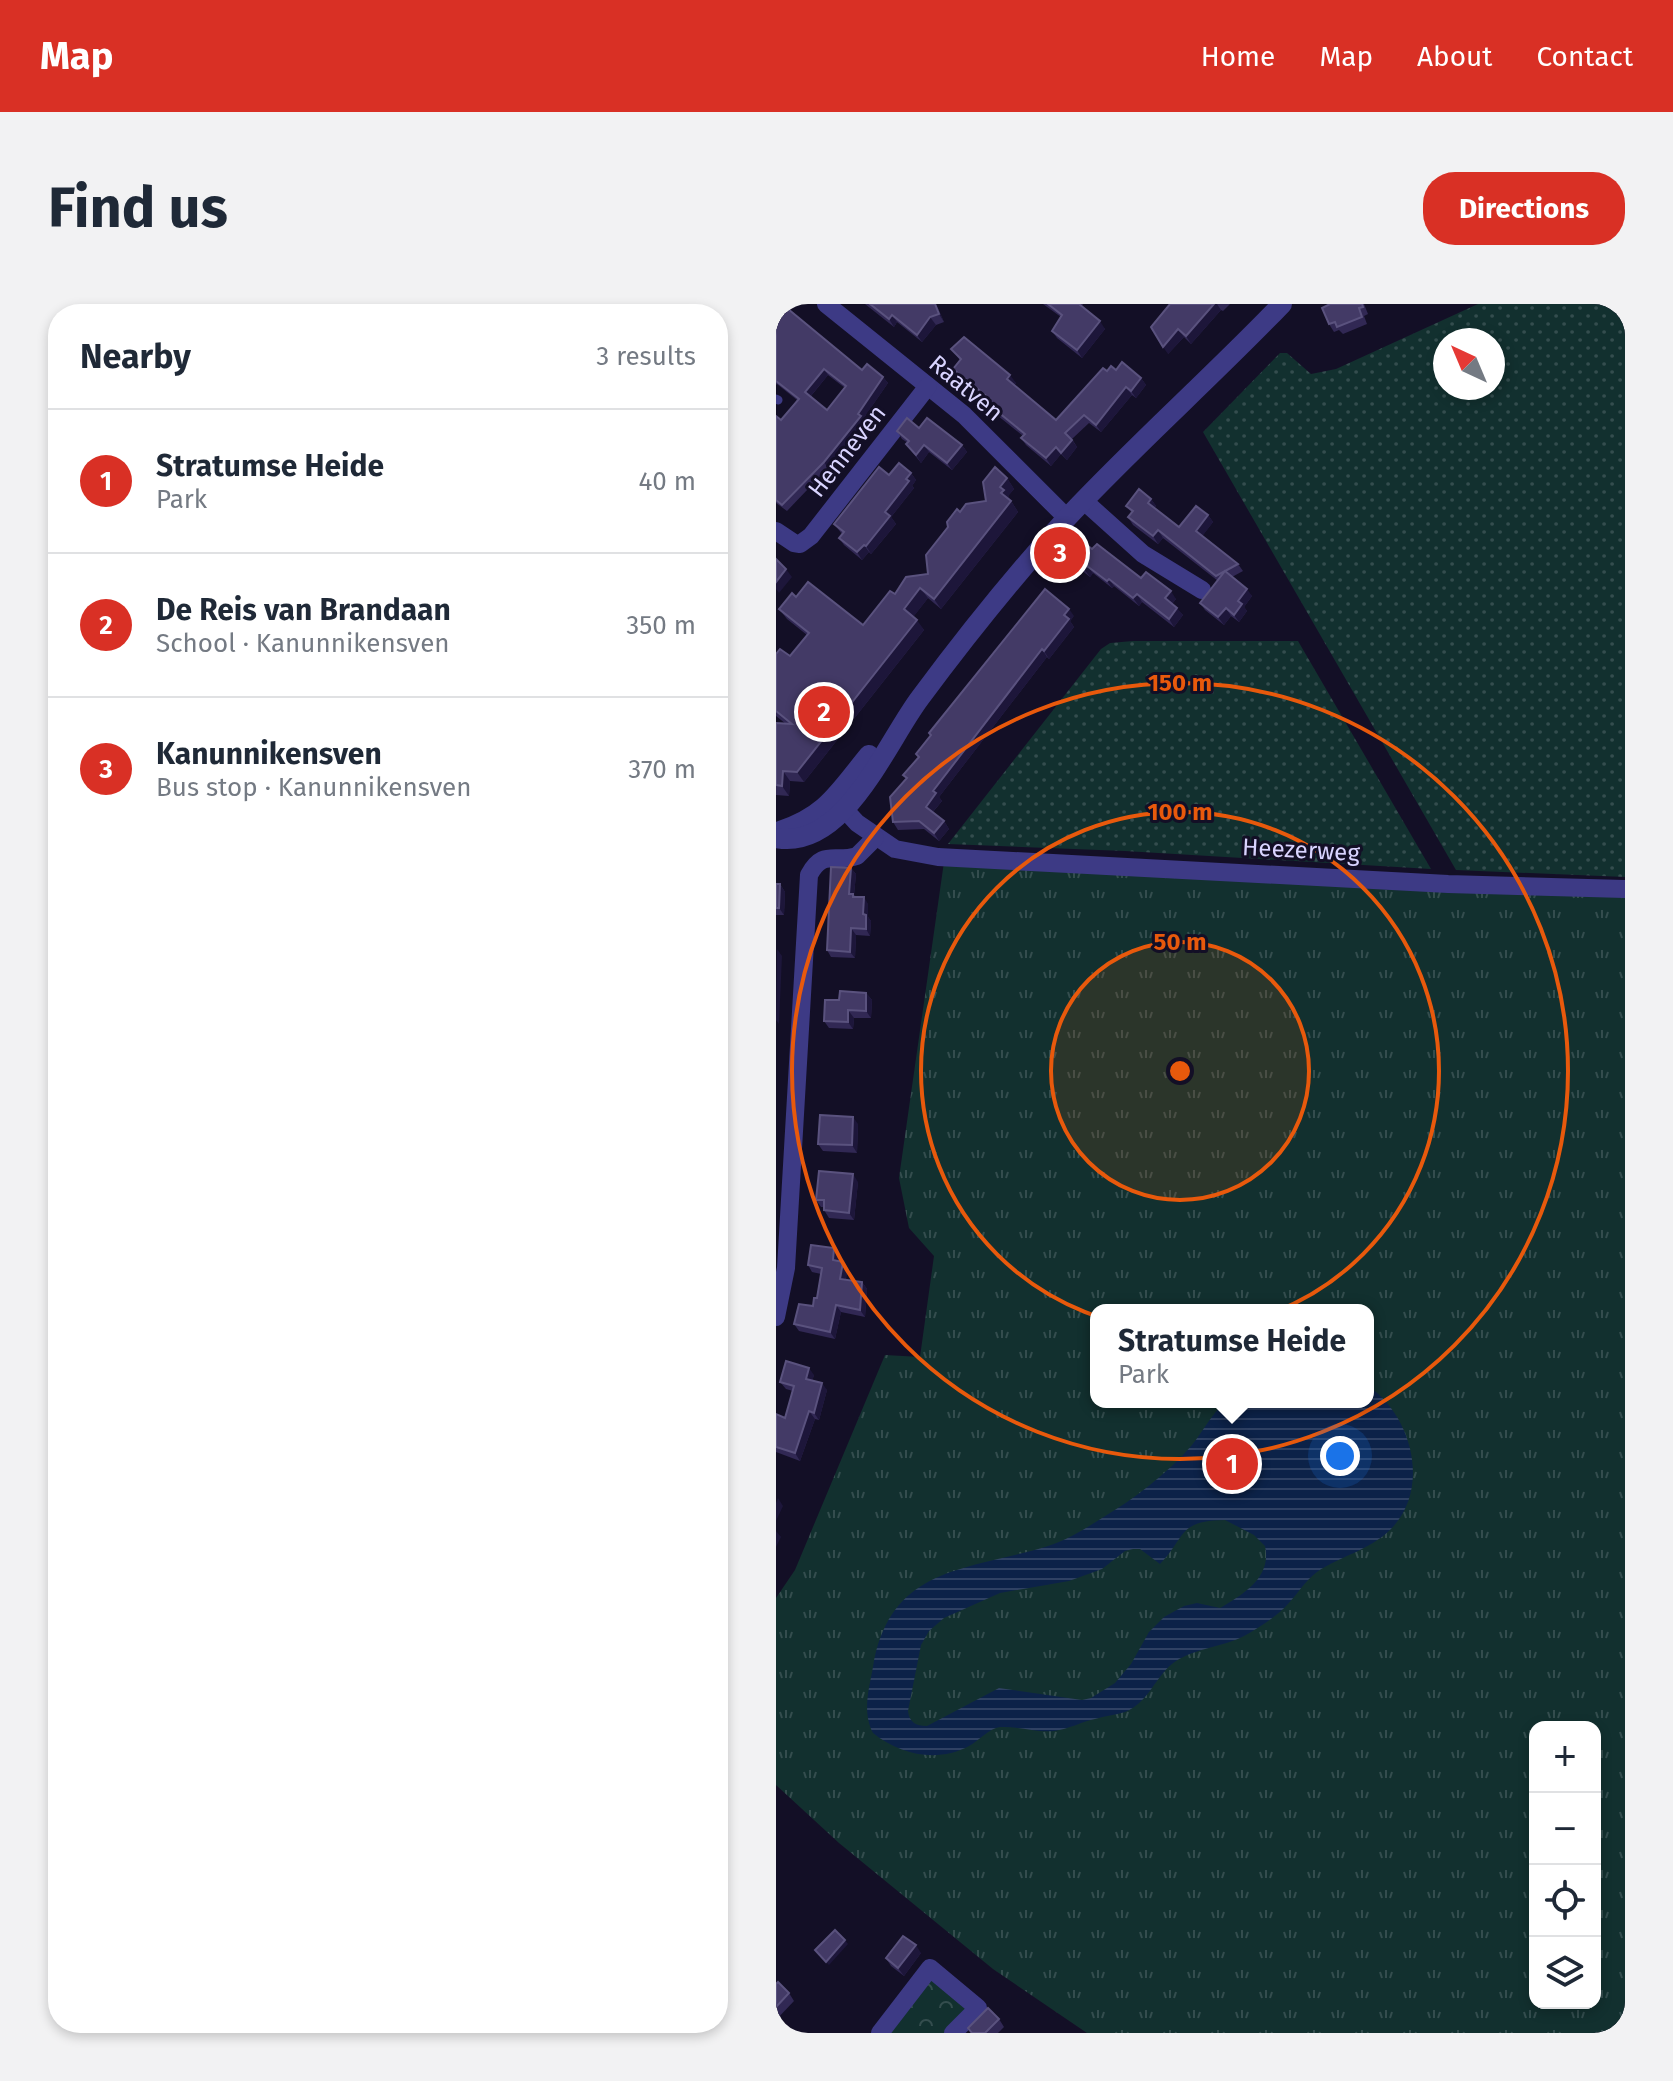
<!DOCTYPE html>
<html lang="en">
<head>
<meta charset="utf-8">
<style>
  body { margin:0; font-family:"Fira Sans",sans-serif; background:#f2f2f3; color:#1f2937 }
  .controls { position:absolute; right:24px; bottom:24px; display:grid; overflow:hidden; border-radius:16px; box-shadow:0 4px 12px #0003 }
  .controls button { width:72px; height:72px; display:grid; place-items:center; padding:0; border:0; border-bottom:2px solid #e0e1e3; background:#fff; color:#1f2937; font:40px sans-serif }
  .compass { position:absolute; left:657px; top:24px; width:72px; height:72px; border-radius:50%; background:#fff; box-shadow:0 4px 12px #0003; rotate:316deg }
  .you { position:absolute; left:564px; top:1152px; width:28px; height:28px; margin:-20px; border:6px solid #fff; border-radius:50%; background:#1a73e8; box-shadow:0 0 0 12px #1a73e833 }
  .badge { display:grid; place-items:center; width:52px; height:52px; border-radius:50%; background:#d93025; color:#fff; font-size:26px; font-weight:700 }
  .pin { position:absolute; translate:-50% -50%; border:4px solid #fff; box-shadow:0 2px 8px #0006 }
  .popup { position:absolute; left:314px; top:1000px; width:284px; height:104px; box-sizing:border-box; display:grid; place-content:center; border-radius:16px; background:#fff; filter:drop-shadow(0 2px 6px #0005); font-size:26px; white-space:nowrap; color:#747a83 }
  .popup b { font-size:30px; color:#1f2937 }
  .popup::after { content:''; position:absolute; left:50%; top:100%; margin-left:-16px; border:16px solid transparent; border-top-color:#fff }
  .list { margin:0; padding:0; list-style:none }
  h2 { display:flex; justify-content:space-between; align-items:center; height:104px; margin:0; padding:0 32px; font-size:34px }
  h2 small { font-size:26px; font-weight:400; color:#747a83 }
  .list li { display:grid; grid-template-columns:52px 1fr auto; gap:24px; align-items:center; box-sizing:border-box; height:144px; padding:0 32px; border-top:2px solid #e0e1e3 }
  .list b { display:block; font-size:30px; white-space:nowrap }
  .list p { margin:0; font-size:26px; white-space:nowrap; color:#747a83 }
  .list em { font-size:26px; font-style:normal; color:#747a83 }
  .icon { flex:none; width:44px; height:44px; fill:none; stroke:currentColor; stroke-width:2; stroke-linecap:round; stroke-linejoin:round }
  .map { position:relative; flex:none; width:849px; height:1729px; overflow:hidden; border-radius:32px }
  header { display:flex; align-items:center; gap:48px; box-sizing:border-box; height:112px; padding:0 40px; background:#d93025; color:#fff }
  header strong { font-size:38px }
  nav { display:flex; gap:44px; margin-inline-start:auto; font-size:28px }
  .intro { display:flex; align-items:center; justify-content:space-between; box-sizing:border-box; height:192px; padding:0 48px }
  h1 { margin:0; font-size:56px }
  .button { padding:20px 36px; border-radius:32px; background:#d93025; color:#fff; font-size:28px; font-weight:700 }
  main { display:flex; gap:48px; padding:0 48px }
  aside { flex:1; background:#fff; border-radius:32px; box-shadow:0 4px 12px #0003 }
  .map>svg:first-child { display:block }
  .grass { fill:url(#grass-dots); fill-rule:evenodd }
  .forest { fill:url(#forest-crowns) }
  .park { fill:url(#park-tufts); fill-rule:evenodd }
  .water { fill:url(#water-rules); fill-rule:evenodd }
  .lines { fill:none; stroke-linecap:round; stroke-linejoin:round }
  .service { stroke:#3d3a85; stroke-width:9 }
  .minor { stroke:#3d3a85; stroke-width:18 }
  .tertiary { stroke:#3d3a85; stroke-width:20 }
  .wall { fill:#312854; fill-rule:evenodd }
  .shaded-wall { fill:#1d163a }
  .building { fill:#433a66; stroke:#5a527e; stroke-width:2; fill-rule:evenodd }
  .ring { fill:none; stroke:#e8590c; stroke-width:4 }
  .labels { text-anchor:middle; stroke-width:6; stroke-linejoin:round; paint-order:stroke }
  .street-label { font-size:24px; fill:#d9d4ff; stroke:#130f26 }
  .centre { fill:#e8590c; stroke:#130f26; stroke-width:4 }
  .ring-label { font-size:24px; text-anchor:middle; font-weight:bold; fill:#e8590c; stroke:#130f26; stroke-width:6; stroke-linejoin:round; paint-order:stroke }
</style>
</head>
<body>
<header>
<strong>Map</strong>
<nav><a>Home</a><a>Map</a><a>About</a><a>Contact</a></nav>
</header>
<div class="intro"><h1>Find us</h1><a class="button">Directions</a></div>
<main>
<aside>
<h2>Nearby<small>3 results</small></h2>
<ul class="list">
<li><span class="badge">1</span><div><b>Stratumse Heide</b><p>Park</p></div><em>40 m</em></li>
<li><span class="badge">2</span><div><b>De Reis van Brandaan</b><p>School · Kanunnikensven</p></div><em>350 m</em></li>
<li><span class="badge">3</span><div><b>Kanunnikensven</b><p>Bus stop · Kanunnikensven</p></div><em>370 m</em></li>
</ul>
</aside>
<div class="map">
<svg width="849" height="1729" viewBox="0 0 849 1729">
  <defs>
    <pattern id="grass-dots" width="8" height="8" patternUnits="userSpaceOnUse" patternTransform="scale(2)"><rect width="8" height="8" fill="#12302f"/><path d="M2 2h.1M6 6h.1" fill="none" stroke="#344d4e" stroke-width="1.8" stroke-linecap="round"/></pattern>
    <pattern id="forest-crowns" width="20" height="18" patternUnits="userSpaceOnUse" patternTransform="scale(2)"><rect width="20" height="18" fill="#12302f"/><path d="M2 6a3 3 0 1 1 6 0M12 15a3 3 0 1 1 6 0" fill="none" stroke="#344d4e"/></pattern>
    <pattern id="park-tufts" width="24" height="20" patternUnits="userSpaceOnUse" patternTransform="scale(2)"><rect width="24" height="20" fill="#12302f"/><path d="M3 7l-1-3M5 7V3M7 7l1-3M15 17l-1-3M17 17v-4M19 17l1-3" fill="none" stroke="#344d4e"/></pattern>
    <pattern id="water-rules" width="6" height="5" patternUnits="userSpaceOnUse" patternTransform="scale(2)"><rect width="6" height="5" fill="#0c2248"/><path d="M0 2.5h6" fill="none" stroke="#2f4163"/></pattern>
  </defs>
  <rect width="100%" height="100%" fill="#130f26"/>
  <g class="grass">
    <path d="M702,0H849V573L680,566L427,128L504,49H511L535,70L560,65ZM717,36V84H669V36Z"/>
    <polygon points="357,337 522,337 655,565 349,547 172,540 325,345 334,339"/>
  </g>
  <polygon class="forest" points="152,1672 192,1701 172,1729 109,1729"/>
  <path class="park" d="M168,558L849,588V1729H311L217,1665L63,1539L0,1481V1294L19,1266L109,1051L144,1053L158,952L133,924L123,874ZM320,1006H592V1098H320ZM759,1423H819V1699H759Z"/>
  <path class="water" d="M592,1082C637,1112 655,1186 614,1226C592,1247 564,1252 541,1268C529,1277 522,1289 512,1300C500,1313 484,1323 468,1332C447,1343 420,1344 400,1357C379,1371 374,1398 349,1408C339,1411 329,1412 319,1415C305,1418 293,1425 278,1427C260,1429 242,1422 224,1423C213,1424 203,1437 193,1442C162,1459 124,1451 97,1429C86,1408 93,1385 97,1363C114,1261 192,1267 272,1242C291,1236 309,1225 326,1214C358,1195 391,1170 416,1141C427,1127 435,1111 449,1098H592ZM449,1216L478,1231L489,1242C496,1273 468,1290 444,1304L421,1299L408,1302L388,1313L373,1328L355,1360L339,1379L315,1394L306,1396L223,1384L151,1422C140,1422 133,1418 132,1407L145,1341L153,1327L168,1314L224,1289L293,1277L326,1265L349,1247L357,1245H364L384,1260C411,1232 401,1217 449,1216Z"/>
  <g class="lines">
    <polyline class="service" points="0,95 2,96"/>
    <g class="minor">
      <polyline points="50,0 188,111 291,214"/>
      <polyline points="308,197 367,250 426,286"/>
      <polyline points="0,227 18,239 24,240 35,232 152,82"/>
      <polyline points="60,496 81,519 119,545 162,553 672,580 849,585"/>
      <path d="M0,1013L10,964L33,571C47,545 58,559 81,552L99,534"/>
      <polyline points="104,1729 154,1664 202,1704 177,1729"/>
    </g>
    <g class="tertiary">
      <path d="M4,527C51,512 63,487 93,451"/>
      <path d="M0,534C68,547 110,439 144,394C190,332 238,272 290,215C359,141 436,73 506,0"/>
    </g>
  </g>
  <g class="wall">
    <path d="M0,0L86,66L107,73L112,79L87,115L89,118L52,164L11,207L0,199V112L5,116L21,96L1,80L0,81ZM52,71L69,84L51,106L35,92Z"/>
    <polygon points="89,0 160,0 168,18 160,21 146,38 121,18 118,23"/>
    <polygon points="267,0 307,0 306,2 329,25 306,54 281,34 276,27 285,13"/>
    <polygon points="394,0 454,0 447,7 445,6 415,40 408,33 392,50"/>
    <polygon points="554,0 588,0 592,10 588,12 591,20 567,30 563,26 558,28 553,20"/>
    <polygon points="175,45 240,79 238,81 280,116 331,67 340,66 365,74 370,81 360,94 356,91 325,128 313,119 296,135 301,143 291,156 285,150 275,162 250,141 245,134 247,132 216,107 211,99 213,97 182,72 177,65 184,56"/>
    <polygon points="143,124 186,141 191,148 176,166 153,148 145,159 130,140 132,139 126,135 121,127"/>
    <polygon points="135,169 140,176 136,182 138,184 115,213 120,220 95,250 93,248 86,256 68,241 63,234 66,230 58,220 113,171"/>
    <polygon points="231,174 238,185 232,192 242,208 165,305 152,294 137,313 148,326 28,478 14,477 13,492 0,491 0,419 10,420 0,412 0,350 14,352 31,331 11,315 3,305 20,293 87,321 119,290 152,270 184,208 210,197"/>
    <polygon points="375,195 380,202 378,204 403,223 432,211 437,218 426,232 462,260 467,267 456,273 476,292 468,303 471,307 463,318 455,312 448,321 429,306 424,299 442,277 387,234 382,240 357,221 352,213 356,209 350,202"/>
    <polygon points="316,245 400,295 396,300 407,311 398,323 366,298 363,302 338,282 336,284 317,269 314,273 295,258 289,251"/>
    <polygon points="298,312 294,317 298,323 273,355 271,353 163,493 166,497 157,508 168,517 173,525 163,537 148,525 122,526 117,518 130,475 127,471 143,454 140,450 154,432 153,429"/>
    <polygon points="75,564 80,570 78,591 92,600 92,613 95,617 94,632 80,631 79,654 55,653 51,646"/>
    <polygon points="0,580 4,580 9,588 8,611 0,611"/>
    <polygon points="90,689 96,696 95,714 78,714 77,725 53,724 48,717 63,696"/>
    <polygon points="82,820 81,849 47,847 42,840"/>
    <polygon points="82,878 78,916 53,914 48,906 48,903 45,903 40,896"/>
    <polygon points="63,951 62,957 67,958 71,964 70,976 86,978 91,985 89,1013 65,1008 59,1035 23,1027 18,1020 37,1002 41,994 45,970 36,968 32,961"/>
    <polygon points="38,1071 36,1077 51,1086 43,1116 39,1115 24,1157 0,1148 0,1110 9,1114 17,1087 10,1085 4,1078"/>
    <polygon points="145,1649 128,1672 115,1662 110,1654"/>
    <polygon points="0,1680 13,1689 18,1697 0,1716"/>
    <polygon points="223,1715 228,1723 222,1729 195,1729 192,1724"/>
  </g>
  <g class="shaded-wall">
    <polygon points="159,0 162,4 168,18 163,10"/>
    <polygon points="438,0 441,0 445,6 415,40 410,32"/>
    <polygon points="116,11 121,18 118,23 113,15"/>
    <polygon points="154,13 160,21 146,38 141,31"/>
    <polygon points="324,17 329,25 306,54 301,46"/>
    <polygon points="402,25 408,33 392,50 387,43"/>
    <polygon points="48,65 52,71 33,94 29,88"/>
    <polygon points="234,71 240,79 236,83 231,75"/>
    <polygon points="107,73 112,79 87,115 89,118 52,164 48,158"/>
    <polygon points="365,74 370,81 360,94 355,87"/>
    <polygon points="350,83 356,91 325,128 320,121"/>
    <polygon points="296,136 301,143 291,156 285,149"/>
    <polygon points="148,141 153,148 145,159 140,151"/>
    <polygon points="186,141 191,148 176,166 171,159"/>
    <polygon points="280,143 285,150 275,162 270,154"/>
    <polygon points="135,169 140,176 136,182 138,184 115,213 120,220 95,250 90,242 109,208"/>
    <polygon points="231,174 238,185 232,192 235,196 232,200 225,189 224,183"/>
    <polygon points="375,195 380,202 377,206 372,199"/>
    <polygon points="235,197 242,208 165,305 158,295"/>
    <polygon points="432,211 437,218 425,234 420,227"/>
    <polygon points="382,226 387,234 382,240 377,232"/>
    <polygon points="88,241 93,248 86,256 81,248"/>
    <polygon points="311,262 317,269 314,273 308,265"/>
    <polygon points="10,265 16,273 3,289 0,285 0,278"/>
    <polygon points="333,275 338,282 336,284 331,277"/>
    <polygon points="144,284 152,294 135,316 128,305"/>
    <polygon points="471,285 476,292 468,303 471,307 463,318 458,311 462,297"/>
    <polygon points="395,287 400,295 394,302 389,294"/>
    <polygon points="361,290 366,298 363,302 357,294"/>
    <polygon points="401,304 407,311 398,323 393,315"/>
    <polygon points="450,304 455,312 448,321 442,313"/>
    <polygon points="293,305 298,312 294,317 298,323 273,355 268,347 288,311"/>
    <polygon points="141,316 148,326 28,478 21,468"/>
    <polygon points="266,345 271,353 163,493 166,497 155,510 150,503 157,487"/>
    <polygon points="7,467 14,477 13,492 6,482"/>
    <polygon points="168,517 173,525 163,537 158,529"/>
    <polygon points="75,564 80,570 78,591 81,596 73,590"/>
    <polygon points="4,580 9,588 8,611 3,604"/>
    <polygon points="88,593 92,600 92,613 95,617 94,632 90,625 87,610"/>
    <polygon points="75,624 80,631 79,654 74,648"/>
    <polygon points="1,645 6,652 3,720 0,716"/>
    <polygon points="90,689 96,696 95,714 90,707"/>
    <polygon points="72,706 78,714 77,725 72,718"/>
    <polygon points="77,813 82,820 81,849 76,841"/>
    <polygon points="77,870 82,878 78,916 73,909"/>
    <polygon points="58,944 63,951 61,963 57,956"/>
    <polygon points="67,958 71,964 69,981 64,975"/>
    <polygon points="86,978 91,985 89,1013 84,1006"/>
    <polygon points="60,1001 65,1008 59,1035 54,1028"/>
    <polygon points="33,1064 38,1071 35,1082 30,1075"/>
    <polygon points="46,1079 51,1086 43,1116 38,1109"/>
    <polygon points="33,1107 39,1115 24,1157 19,1149"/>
    <polygon points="2,1194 7,1202 0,1217 0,1199"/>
    <polygon points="0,1227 5,1233 0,1243"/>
    <polygon points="69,1636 72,1640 53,1661 50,1658"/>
    <polygon points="140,1641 145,1649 128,1672 122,1664"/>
  </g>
  <g class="building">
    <path d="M0,0H6L86,66L91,60L107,73L82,110L85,112L48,158L6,201L0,196V112L5,116L23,95L0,77ZM48,65L70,82L51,106L29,88Z"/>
    <polygon points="94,0 159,0 163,10 154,13 141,31 116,11 113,15"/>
    <polygon points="272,0 303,0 324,17 301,46 276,27 286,11"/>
    <polygon points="394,0 438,0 410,32 402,25 387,43 375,23"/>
    <polygon points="554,0 586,0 587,3 583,4 586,13 561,23 559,18 553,20 546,4"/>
    <polygon points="188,33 234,71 231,75 280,116 327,64 331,67 335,62 340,66 346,58 365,74 355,87 350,83 320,121 308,111 289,129 296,136 285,149 280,143 270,154 245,134 249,130 211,99 214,95 177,65 185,55 175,45"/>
    <polygon points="131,114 143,124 151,114 186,141 171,159 148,141 140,151 130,140 133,137 121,127"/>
    <polygon points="123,159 135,169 130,175 133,177 109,208 114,212 90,242 88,241 81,248 63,234 68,228 58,220 103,163 113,171"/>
    <polygon points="219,163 231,174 224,183 228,186 225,189 235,197 158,295 144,284 128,305 141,316 21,468 7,467 6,482 0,481 0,419 16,420 0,407 0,350 4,345 14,352 33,329 3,305 16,289 20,293 32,278 87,321 114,287 119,290 130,273 152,270 150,251 172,223 171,218 181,205 184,208 190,200 210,197 207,178"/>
    <polygon points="363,185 375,195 372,199 403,223 420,202 432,211 420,227 462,260 440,272 382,226 377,232 352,213 357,207 350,202"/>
    <polygon points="302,234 316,245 321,240 365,274 370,268 395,287 389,294 401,304 393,315 361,290 357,294 333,275 331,277 311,262 308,265 289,251"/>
    <polygon points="0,255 10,265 0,278"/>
    <polygon points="449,267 471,285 462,297 466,300 458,311 450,304 442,313 424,299"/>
    <polygon points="269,285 293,305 288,311 293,315 268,347 266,345 157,487 160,489 150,503 168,517 158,529 143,517 117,518 114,493 131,474 127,471 143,453 140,450 155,431 153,429"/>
    <polygon points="55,563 75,564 73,590 77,590 77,593 88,593 87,610 90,611 90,625 75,624 74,648 51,646"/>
    <polygon points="0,580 4,580 3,604 0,604"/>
    <polygon points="64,687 90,689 90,707 72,706 72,718 48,717 49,696 63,696"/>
    <polygon points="44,811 77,813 76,841 42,840"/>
    <polygon points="43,867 77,870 73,909 48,906 48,896 40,896"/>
    <polygon points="35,941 58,944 57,956 67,958 64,975 86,978 84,1006 60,1001 54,1028 18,1020 23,1000 37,1002 38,994 41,994 46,964 32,961"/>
    <polygon points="10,1057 33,1064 30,1075 46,1079 38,1109 33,1107 19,1149 0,1143 0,1110 9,1114 18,1082 4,1078"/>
    <polygon points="59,1626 69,1636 50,1658 39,1646"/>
    <polygon points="127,1632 140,1641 122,1664 110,1654"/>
    <polygon points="2,1678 13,1689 0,1703 0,1680"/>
    <polygon points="212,1704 223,1715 209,1729 196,1729 192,1724"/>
  </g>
  <circle cx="404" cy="767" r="129" fill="#e8590c" fill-opacity=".12"/>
  <g class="ring">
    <circle cx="404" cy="767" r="129"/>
    <circle cx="404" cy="767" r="259"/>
    <circle cx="404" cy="767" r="388"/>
  </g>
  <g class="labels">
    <g class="street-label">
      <text transform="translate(190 84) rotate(40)" y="8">Raatven</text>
      <text transform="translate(71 147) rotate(-52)" y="8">Henneven</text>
      <text transform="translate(525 546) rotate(3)" y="8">Heezerweg</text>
    </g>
  </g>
  <circle cx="404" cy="767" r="12" class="centre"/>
  <g class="ring-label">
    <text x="404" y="387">150 m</text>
    <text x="404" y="516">100 m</text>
    <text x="404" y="646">50 m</text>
  </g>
</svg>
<div class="controls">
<button>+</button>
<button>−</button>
<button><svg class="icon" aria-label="locate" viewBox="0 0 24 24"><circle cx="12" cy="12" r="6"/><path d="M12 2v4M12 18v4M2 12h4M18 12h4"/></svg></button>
<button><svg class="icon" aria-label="layers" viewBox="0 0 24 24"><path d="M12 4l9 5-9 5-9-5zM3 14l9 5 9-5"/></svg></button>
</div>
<svg class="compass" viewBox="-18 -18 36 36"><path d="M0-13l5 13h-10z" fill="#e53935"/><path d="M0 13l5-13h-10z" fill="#747a83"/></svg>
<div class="you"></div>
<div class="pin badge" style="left:456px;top:1160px">1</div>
<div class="popup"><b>Stratumse Heide</b>Park</div>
<div class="pin badge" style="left:48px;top:408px">2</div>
<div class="pin badge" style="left:284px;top:249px">3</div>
</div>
</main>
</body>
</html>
